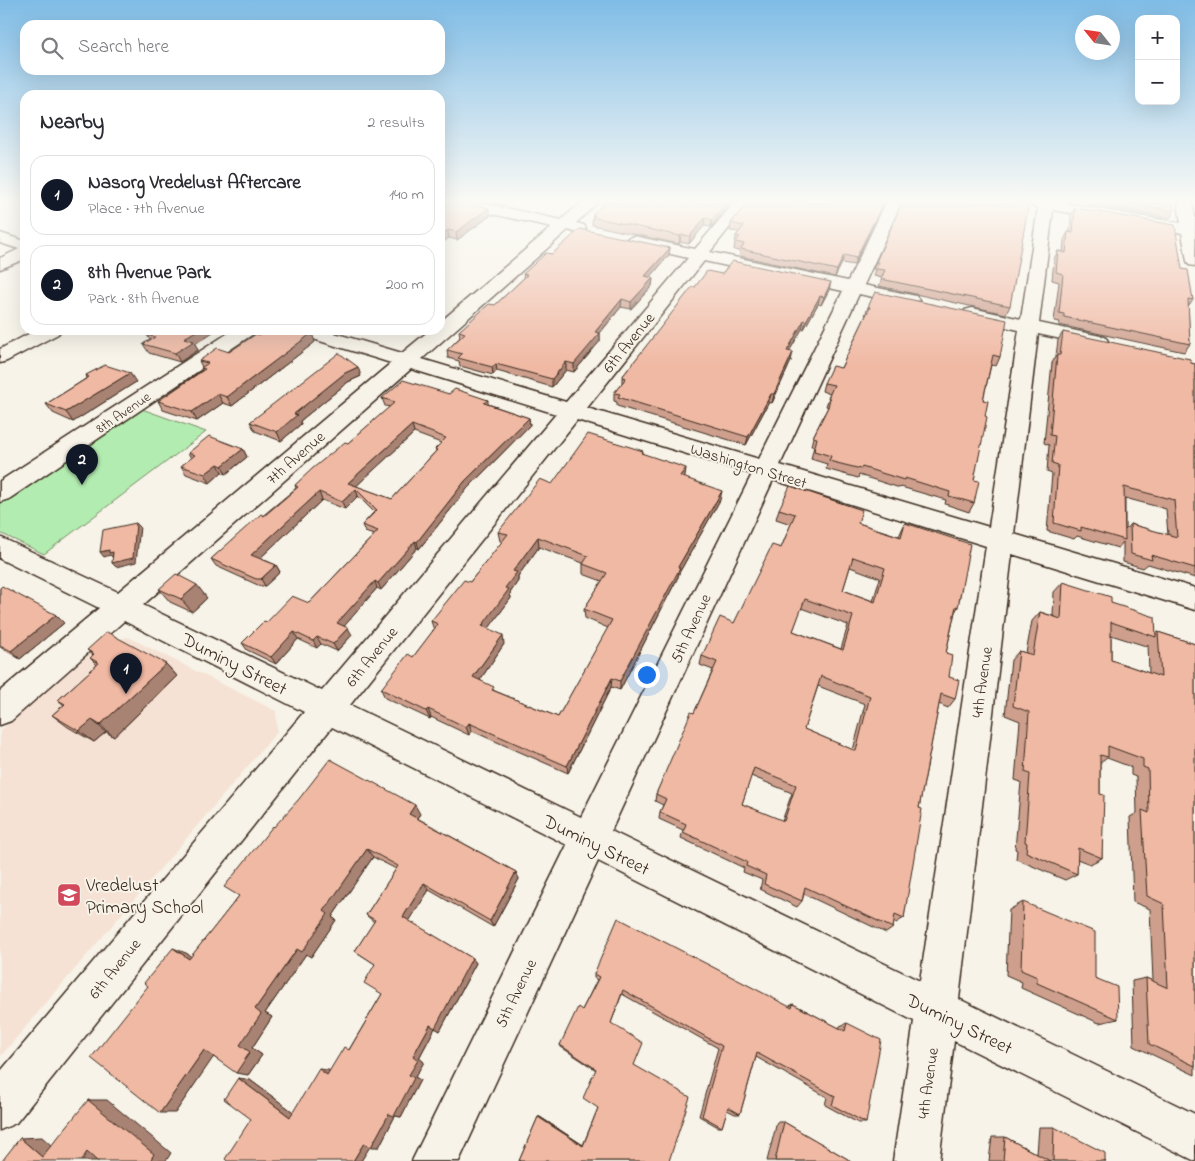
<!DOCTYPE html>
<html lang="en">
<head>
<meta charset="utf-8">
<style>
  body { margin:0; font-family:"Indie Flower",sans-serif; background:#f2f2f3; color:#2b2b33 }
  .controls { position:absolute; right:15px; top:15px; display:grid; overflow:hidden; border-radius:10px; box-shadow:0 5px 20px #0002 }
  .controls button { width:45px; height:45px; display:grid; place-items:center; padding:0; border:0; border-bottom:1px solid #e1e1e2; background:#fff; color:#2b2b33; font:25px sans-serif }
  .compass { position:absolute; left:1075px; top:15px; width:45px; height:45px; border-radius:50%; background:#fff; box-shadow:0 5px 20px #0002; rotate:300deg }
  .you { position:absolute; left:646px; top:674px; width:18px; height:18px; margin:-12px; border:4px solid #fff; border-radius:50%; background:#1a73e8; box-shadow:0 0 0 8px #1a73e833 }
  .badge { display:grid; place-items:center; width:32px; height:32px; border-radius:50%; background:#111827; color:#fff; font-size:16px; font-weight:700 }
  .pin { position:absolute; translate:-50% -41px; filter:drop-shadow(0 1px 2px #0008) }
  .pin::after { content:''; position:absolute; top:26px; width:18px; height:15px; background:inherit; clip-path:polygon(0 0,100% 0,50% 100%) }
  .list { margin:0; padding:0; list-style:none }
  h2 { display:flex; justify-content:space-between; align-items:center; height:65px; margin:0; padding:0 20px; font-size:21px }
  h2 small { font-size:16px; font-weight:400; color:#7c7c81 }
  .list li { display:grid; grid-template-columns:32px 1fr auto; gap:15px; align-items:center; box-sizing:border-box; height:80px; margin:0 10px 10px; padding:0 10px; border:1px solid #e1e1e2; border-radius:15px }
  .list b { display:block; font-size:19px; white-space:nowrap }
  .list p { margin:0; font-size:16px; white-space:nowrap; color:#7c7c81 }
  .list em { font-size:16px; font-style:normal; color:#7c7c81 }
  .icon { flex:none; width:28px; height:28px; fill:none; stroke:currentColor; stroke-width:2; stroke-linecap:round; stroke-linejoin:round }
  .map { position:relative; flex:none; width:1195px; height:1161px; overflow:hidden }
  .search { position:absolute; background:#fff; box-shadow:0 5px 20px #0002; left:20px; top:20px; width:425px; height:55px; display:flex; align-items:center; gap:12px; box-sizing:border-box; padding:0 18px; border-radius:15px; color:#7c7c81; font-size:19px }
  .panel { position:absolute; background:#fff; box-shadow:0 5px 20px #0002; left:20px; top:90px; width:425px; height:245px; border-radius:15px }
  .map>svg:first-child { display:block }
  .built { fill:#f5e2d4 }
  .green { fill:#b3ecb0; stroke:#778b67 }
  .lines { fill:none; stroke-linecap:round; stroke-linejoin:round }
  .minor-casing { stroke:#3b2a1e; stroke-width:3 }
  .minor { fill:#f7f3e8; fill-rule:evenodd }
  .wall { fill:#ce9f8d; stroke:#3b2a1e; fill-rule:evenodd }
  .shaded-wall { fill:#a88273; stroke:#3b2a1e }
  .building { fill:#f0b9a4; stroke:#3b2a1e; fill-rule:evenodd }
  .labels { text-anchor:middle; stroke-width:4; stroke-linejoin:round; paint-order:stroke }
  .far-street-label { font-size:14px; fill:#3b2a1e; stroke:#f7f3e8 }
  .street-label { font-size:16px; fill:#3b2a1e; stroke:#f7f3e8 }
  .near-street-label { font-size:19px; fill:#3b2a1e; stroke:#f7f3e8 }
  .near-poi-label { font-size:19px; fill:#3b2a1e; stroke:#f7f3e8; text-anchor:start }
</style>
</head>
<body>
<div class="map">
<svg width="1195" height="1161" viewBox="0 0 1195 1161">
  <rect width="100%" height="100%" fill="#f7f3e8"/>
  <filter id="ink" filterUnits="userSpaceOnUse"><feTurbulence type="fractalNoise" baseFrequency=".02" numOctaves="2"/><feDisplacementMap in="SourceGraphic" scale="10" xChannelSelector="R" yChannelSelector="G"/><feConvolveMatrix kernelMatrix="1 2 1 2 8 2 1 2 1" color-interpolation-filters="sRGB"/></filter>
  <g filter="url(#ink)">
    <polygon class="built" points="128,637 276,711 277,732 0,1057 0,731 98,644"/>
    <polygon class="green" points="142,409 206,432 44,554 0,533 0,504"/>
    <g class="lines">
      <defs>
        <g id="minor">
          <path d="M453,203H482L561,220L581,203H597L576,223L584,225L586,228L584,231L578,233L568,230L422,359L566,402L688,258L628,244L626,241L628,238L634,236L695,249L734,203H749L710,252L848,281L886,203H901L864,285L916,296L919,300L916,304L910,305L859,294L780,465L989,527L1019,330L965,318L963,314L965,310L972,308L1021,319L1038,208L1032,206L1030,203H1064L1181,223L1178,203H1192L1195,217V266L1189,265L1187,261L1182,233L1053,210L1039,323L1105,337L1108,341L1105,345L1098,347L1038,334L1014,534L1195,588V610L1012,554L959,999L1195,1114V1161L954,1041L939,1161H893L914,1021L598,861L459,1161H412L567,845L332,727L16,1123L0,1130V1072L304,712L124,621L11,721L0,725V691L99,608L0,559V537L118,592L391,363L297,334L294,330H324L402,353L430,330H440V322L552,227L460,207L455,206ZM704,261L843,291L759,459L587,408ZM411,369L556,414L322,691L143,605ZM577,420L752,474L581,817L350,705ZM773,480L986,546L920,981L611,831Z"/>
          <polygon points="0,233 25,241 25,259 0,269 0,258 19,249 0,243"/>
          <polygon points="36,330 61,330 58,334 7,361 0,363 0,349"/>
          <polygon points="233,330 256,330 253,334 9,499 0,502 0,481"/>
        </g>
      </defs>
      <use href="#minor" class="minor-casing"/>
      <use href="#minor" class="minor"/>
    </g>
    <g class="wall">
      <polygon points="440,203 490,216 457,240 449,238"/>
      <polygon points="492,203 507,203 503,206"/>
      <polygon points="605,203 731,203 711,227 704,226 689,244 680,242 679,244 592,225 593,214"/>
      <polygon points="747,203 884,203 854,265 842,263 835,277 740,256 740,251 734,250 736,236 739,232 730,231 731,223"/>
      <polygon points="902,203 1010,306 1006,314 879,286 882,278 874,276 876,270 873,269 876,262"/>
      <polygon points="1081,203 1173,203 1174,211 1170,218"/>
      <polygon points="1075,208 1182,269 1193,300 1188,306 1190,344 1184,352 1059,325 1060,322 1054,321 1059,282 1052,280 1054,259 1058,251 1063,252 1064,240 1068,232 1070,232 1071,215"/>
      <polygon points="670,248 669,255 650,277 653,278 652,286 631,309 621,307 600,333 600,341 574,372 566,370 552,387 497,371 493,375 460,366 459,361 448,358 447,350 460,337 459,331 495,305 524,278 523,274 552,254"/>
      <polygon points="722,274 829,290 821,305 818,304 804,329 802,329 789,351 791,361 772,403 769,402 746,445 617,406 617,402 614,401 614,393 622,383 622,377 695,287"/>
      <polygon points="868,307 1000,357 996,366 991,365 983,400 985,416 974,480 974,503 969,512 945,504 946,500 901,487 900,488 859,475 858,478 826,469 827,464 811,459 814,446 811,446 813,437 828,407 826,406 830,394 822,391 824,383 841,368 866,315 865,315"/>
      <path d="M1063,332L1195,364V578L1148,564L1143,568L1123,562V542L1118,548L1077,536L1074,539L1047,531L1052,474L1047,472L1049,445L1044,443L1052,363L1056,356L1058,340ZM1125,498L1166,509L1168,535L1130,524L1125,530Z"/>
      <polygon points="147,335 195,344 198,350 180,362 149,353 143,344 150,340"/>
      <polygon points="260,335 315,342 232,406 223,403 197,421 163,410 158,401 202,370 201,368 202,367 199,361 229,352"/>
      <polygon points="86,375 136,382 73,422 53,413 46,404 87,378"/>
      <polygon points="361,376 348,382 300,421 301,424 281,441 255,431 250,422"/>
      <path d="M449,394L488,400V404L529,418L530,425L467,489L419,549L417,548L381,590L377,588L344,626L352,635L337,651L321,644L317,648L298,639L276,664L247,650L242,643L267,622L309,603L374,535L365,532L362,525L374,512L358,496L345,509L322,500L260,558L276,565L280,572L265,586H260L216,566L211,559L296,488L295,485L348,443L390,407L385,406L382,398ZM414,433L441,443L435,449L436,451L392,499L356,486Z"/>
      <polygon points="243,449 247,457 226,474 222,472 210,483 186,474 181,466 191,458 188,453"/>
      <path d="M643,451V454L684,478L720,500L679,573L678,577L620,690L611,687L568,773L472,731L469,735L431,717L430,719L385,698L381,689L413,657L434,630L431,621L470,582L502,542L500,541L498,532L552,484ZM539,547L583,563V574L602,581L584,609L585,618L608,628L558,717L495,691L480,680L504,644L488,629L511,598L510,593L518,581V576Z"/>
      <path d="M779,509L858,523L899,536L905,523L958,607L955,612L946,653L949,677L955,699L948,708L939,704L919,808L904,918L896,923L894,922L893,928L886,933L804,894L802,901L797,907L760,889L762,880L743,872L744,868L681,838L683,830L659,819L660,812L663,805L655,801L656,794L694,713L713,670L700,665L702,656L734,623L781,548L791,524L776,519ZM850,567L880,578L873,601L843,590ZM801,608L848,625L841,649L793,631ZM818,686L865,704L853,750L804,729ZM751,776L792,793L782,821L742,804Z"/>
      <path d="M1063,582L1111,603L1156,634L1158,632L1195,644V1075L1134,1046L1132,981L1146,978L1153,981L1150,909L1133,902L1130,817L1137,813L1136,777L1131,775V767L1107,758L1100,763V794L1102,858L1090,864L1077,859V874L1065,880L1016,859L1017,850L1015,849L1021,782L1015,780L1020,721L1005,715L1011,660L1019,651L1026,653L1032,621L1040,612L1053,616L1054,592ZM1111,635L1146,646L1148,644L1149,673L1111,660Z"/>
      <polygon points="0,588 56,615 64,623 20,659 0,647"/>
      <polygon points="159,589 207,598 192,612 170,602"/>
      <polygon points="87,650 166,664 177,676 114,737 106,732 94,742 68,727 52,715 64,705 58,700 97,665 90,658 93,655"/>
      <polygon points="420,814 417,818 516,872 519,879 493,927 429,890 409,921 472,958 476,963 440,1031 435,1028 419,1058 424,1062 415,1077 420,1080 401,1117 395,1116 379,1147 370,1146 361,1161 251,1119 238,1078 250,1080 293,1112 328,1070 330,1071 350,1048 382,994 375,964 355,951 374,922 366,915 396,869 373,857 332,917 336,920 311,957 306,954 265,1013 272,1017 252,1048 262,1055 248,1075 213,1057 175,1113 186,953 191,957 239,896 274,827"/>
      <polygon points="1023,902 1095,978 1118,1019 1099,1023 1021,988 1022,982 1006,975 1009,910"/>
      <polygon points="594,974 788,1007 793,1004 839,1028 840,1026 847,1023 866,1123 858,1123 825,1105 827,1097 756,1057 740,1114 735,1114 727,1110 722,1127 718,1127 699,1116 718,1048 622,994 611,1023 634,1065 669,1161 519,1161 538,1117 540,1117 583,1145 598,1108 596,1070 561,1047 560,1045 582,1010 597,980 594,978"/>
      <polygon points="777,1122 784,1122 851,1161 767,1161"/>
      <polygon points="1039,1127 1054,1127 1106,1161 989,1161 992,1137 1005,1137 1037,1154"/>
    </g>
    <g class="shaded-wall">
      <polygon points="726,203 731,203 711,227 712,220"/>
      <polygon points="883,203 884,203 854,265 856,258"/>
      <polygon points="489,208 490,216 457,240 456,232"/>
      <polygon points="705,218 704,226 689,244 690,236"/>
      <polygon points="448,230 449,238 440,245 440,236"/>
      <polygon points="681,235 680,242 679,244 680,236"/>
      <polygon points="670,248 669,255 645,284 645,276"/>
      <polygon points="844,255 842,263 835,277 837,270"/>
      <polygon points="653,278 652,286 631,309 631,302"/>
      <polygon points="831,282 829,290 821,305 824,297"/>
      <polygon points="820,296 818,304 804,329 806,321"/>
      <polygon points="622,299 621,307 600,333 600,341 574,372 574,364 595,332"/>
      <polygon points="804,320 802,329 785,359 787,351"/>
      <polygon points="198,330 216,330 195,344 198,350 180,362 175,353 184,338"/>
      <polygon points="312,333 315,342 232,406 227,397"/>
      <polygon points="793,352 791,361 772,403 774,394"/>
      <polygon points="566,362 566,370 552,387 552,379"/>
      <polygon points="496,364 497,371 493,375 492,367"/>
      <polygon points="358,367 361,376 348,382 300,421 301,424 281,441 277,432 294,414 345,373"/>
      <polygon points="130,373 136,382 73,422 66,412"/>
      <polygon points="218,394 223,403 197,421 192,412"/>
      <polygon points="771,394 769,402 746,445 748,437"/>
      <polygon points="529,418 530,425 467,489 419,549 417,542 465,481"/>
      <polygon points="412,425 414,433 351,491 348,483"/>
      <polygon points="243,449 247,457 226,474 222,466"/>
      <polygon points="218,464 222,472 210,483 205,474"/>
      <polygon points="686,468 685,477 679,486 680,476"/>
      <polygon points="356,489 358,496 345,509 342,502"/>
      <polygon points="722,491 720,500 679,573 678,577 620,690 620,681 678,567"/>
      <polygon points="319,492 322,500 256,562 251,555"/>
      <polygon points="136,523 140,527 136,562 116,567 112,563"/>
      <polygon points="538,537 539,547 518,576 518,581 510,593 511,598 484,635 482,626 505,588 513,571"/>
      <polygon points="415,541 417,548 381,590 378,583"/>
      <polygon points="109,550 113,552 113,558 110,555 104,557 100,552"/>
      <polygon points="276,565 280,572 265,586 261,579"/>
      <polygon points="375,581 377,588 341,630 337,623"/>
      <polygon points="197,585 207,598 192,612 181,599"/>
      <polygon points="56,615 64,623 20,659 11,651"/>
      <polygon points="348,628 352,635 337,651 333,644"/>
      <polygon points="294,632 298,639 276,664 271,657"/>
      <polygon points="503,635 504,644 476,686 473,677"/>
      <polygon points="317,637 321,644 317,648 313,641"/>
      <polygon points="166,664 177,676 114,737 100,725"/>
      <polygon points="612,678 611,687 568,773 567,766"/>
      <polygon points="428,709 431,717 430,719 426,711"/>
      <polygon points="92,720 106,732 94,742 79,731"/>
      <polygon points="469,723 472,731 469,735 466,727"/>
      <polygon points="415,805 420,814 414,822 409,814"/>
      <polygon points="367,849 373,857 332,917 336,920 311,957 306,954 265,1013 272,1017 252,1048 262,1055 248,1075 236,1073 240,1045 255,1009"/>
      <polygon points="516,872 519,879 493,927 490,921"/>
      <polygon points="424,883 429,890 408,923 403,917"/>
      <polygon points="173,948 186,953 202,964 189,959"/>
      <polygon points="472,958 476,963 440,1031 435,1028 419,1058 424,1062 415,1077 420,1080 401,1117 395,1116 379,1147 371,1147 409,1075 413,1056 430,1025"/>
      <polygon points="204,1050 217,1052 175,1113 160,1113"/>
      <polygon points="319,1069 328,1070 336,1076 327,1075"/>
      <polygon points="238,1078 250,1080 300,1117 290,1117"/>
      <polygon points="88,1100 107,1100 171,1153 166,1161 150,1161"/>
      <polygon points="538,1117 540,1117 583,1145 583,1146"/>
      <polygon points="42,1137 63,1156 42,1157 20,1138"/>
      <polygon points="373,1142 361,1161 353,1161 364,1143"/>
      <polygon points="87,1152 99,1161 81,1161"/>
    </g>
    <g class="building">
      <polygon points="440,203 469,203 489,208 456,232 448,230 440,236"/>
      <polygon points="605,203 726,203 712,220 705,218 690,236 681,235 680,236 592,217 595,215 593,214"/>
      <polygon points="747,203 883,203 856,258 844,255 837,270 741,249 744,244 736,242 740,237 736,236 744,226 731,223"/>
      <polygon points="902,203 1029,203 1010,306 881,279 885,270 876,269 879,262 876,262"/>
      <polygon points="1128,203 1173,203 1174,211"/>
      <polygon points="1075,208 1175,225 1182,269 1188,270 1193,300 1188,299 1190,344 1064,317 1064,314 1059,313 1063,274 1056,272 1058,251 1066,253 1068,232 1073,233"/>
      <polygon points="580,229 670,248 645,276 653,278 631,302 622,299 595,332 600,333 574,364 566,362 552,379 496,364 492,367 458,358 462,354 447,350 465,333 459,331 489,304 495,305 527,275 523,274 546,253 552,254"/>
      <polygon points="732,261 831,282 824,297 820,296 806,321 804,320 787,351 793,352 774,394 771,394 748,437 618,397 620,394 614,393 626,378 622,377 692,287 695,287 707,271 722,274"/>
      <polygon points="875,292 1007,320 1000,357 993,355 983,400 988,401 985,416 987,417 974,480 979,481 974,503 949,496 950,492 905,478 904,480 862,467 861,469 829,461 831,456 814,451 817,438 813,437 828,407 830,398 828,398 834,385 824,383 832,366 841,368 870,307 868,307"/>
      <polygon points="155,330 198,330 184,338 194,341 175,353 143,344 155,337 147,335"/>
      <polygon points="267,330 303,330 312,333 227,397 218,394 192,412 158,401 205,369 201,368 208,363 199,361 217,348 229,352 256,334 260,335"/>
      <polygon points="1063,332 1190,359 1191,363 1195,364 1195,568 1151,555 1152,560 1131,554 1130,524 1177,537 1174,500 1124,487 1125,540 1081,527 1081,531 1054,523 1058,465 1052,463 1055,436 1050,435 1057,355 1060,355"/>
      <polygon points="339,353 358,367 345,373 294,414 297,415 277,432 250,422"/>
      <polygon points="105,365 130,373 66,412 46,404 89,377 86,375"/>
      <path d="M403,380L449,394L455,389L488,400L484,403L529,418L465,481L417,542L415,541L378,583L375,581L337,623L348,628L333,644L317,637L313,641L294,632L271,657L242,643L264,621L267,622L292,596L309,603L378,531L362,525L377,510L356,489L342,502L319,492L251,555L276,565L261,579H256L211,559L261,514L264,516L298,487L295,485L312,469L345,442L348,443L395,402L382,398ZM412,425L446,438L435,449L437,450L392,499L348,483Z"/>
      <path d="M588,434L643,451L641,453L686,468L680,476L722,491L678,567L680,568L620,681L612,678L567,766L469,723L466,727L428,709L426,711L381,689L408,654L413,657L438,624L431,621L464,580L470,582L508,534L498,532L540,479L552,484ZM538,537L588,556L583,564L607,573L584,609L612,620L558,717L492,690L494,687L473,677L503,635L482,626L509,589L505,588L517,572L513,571Z"/>
      <polygon points="209,436 243,449 222,466 218,464 205,474 181,466 195,455 188,453"/>
      <path d="M790,486L862,510L858,523L901,537L905,523L970,544L958,607L956,606L946,653L952,655L949,677L959,680L955,699L941,694L919,808L922,809L904,918L895,914L893,928L805,887L802,901L764,884L766,875L746,866L747,862L683,832L686,824L660,812L666,799L656,794L691,712L694,713L717,662L702,656L720,617L734,623L772,545L781,548L795,514L779,509ZM853,557L885,568L875,602L843,590ZM805,599L853,616L843,650L793,631ZM821,676L870,696L856,751L804,729ZM754,768L796,785L784,821L742,804Z"/>
      <polygon points="136,523 133,558 112,563 113,552 109,553 109,550 100,552 103,530"/>
      <polygon points="176,574 197,585 181,599 159,589"/>
      <polygon points="1063,582 1111,597 1111,603 1155,617 1156,637 1111,622 1111,660 1161,677 1158,632 1195,644 1195,1066 1149,1044 1146,978 1168,988 1164,904 1147,896 1142,810 1149,813 1148,769 1143,767 1143,759 1108,746 1108,757 1100,755 1100,794 1104,795 1102,858 1078,848 1077,874 1026,852 1027,843 1025,842 1030,774 1025,772 1029,712 1013,706 1019,651 1033,655 1040,612 1061,619"/>
      <polygon points="2,586 56,615 11,651 0,645 0,613 1,613 0,612 0,588"/>
      <polygon points="107,632 166,664 100,725 92,720 79,731 52,715 65,704 58,700 99,663 90,658 94,654 87,650"/>
      <polygon points="330,759 415,805 409,814 516,872 490,921 424,883 403,917 472,958 435,1028 430,1025 413,1056 418,1060 409,1075 414,1078 394,1116 389,1114 371,1147 364,1143 353,1161 227,1161 225,1159 251,1119 224,1099 238,1078 290,1117 319,1069 327,1075 344,1047 349,1050 382,994 364,983 375,964 355,951 375,920 366,915 398,866 367,849 324,911 328,914 302,952 297,949 255,1009 261,1014 240,1045 250,1052 236,1073 204,1050 160,1113 91,1058 148,986 144,983 173,948 189,959 239,896 224,887 273,826 274,827 299,799"/>
      <polygon points="1023,902 1095,932 1095,978 1117,987 1118,1019 1037,983 1037,977 1021,970"/>
      <polygon points="618,918 792,1008 793,1004 845,1031 847,1023 881,1040 866,1123 832,1105 835,1096 757,1053 740,1114 728,1107 722,1127 702,1116 722,1046 623,990 611,1023 643,1043 634,1065 690,1097 669,1161 519,1161 538,1117 583,1146 598,1108 583,1098 596,1069 560,1045 578,1007 582,1010 599,977 594,974"/>
      <polygon points="88,1100 154,1154 150,1161 97,1161 87,1152 81,1161 2,1161 20,1138 42,1157"/>
      <polygon points="784,1122 851,1161 775,1161"/>
      <polygon points="1054,1127 1105,1153 1105,1161 1106,1161 1053,1161"/>
      <polygon points="1005,1137 1050,1161 1003,1161"/>
    </g>
  </g>
  <linearGradient id="sky" x2="0" y2="1"><stop stop-color="#7fbce6"/><stop offset="0.55" stop-color="#fbfaf5"/><stop offset="1" stop-color="#fbfaf5" stop-opacity="0"/></linearGradient>
  <rect width="1195" height="366" fill="url(#sky)"/>
  <defs>
    <symbol id="school-square" viewBox="-11 -11 22 22"><rect x="-9" y="-9" width="18" height="18" rx="4" fill="#d1495b" stroke="#f7f3e8"/><path d="M0-5L7-2L0 1L-7-2ZM-4 1L0 2.5L4 1V4Q0 6-4 4Z" fill="#fff"/></symbol>
  </defs>
  <g fill-rule="evenodd">
    <use href="#school-square" x="55" y="881" width="28" height="28"/>
  </g>
  <g class="labels">
    <g class="far-street-label">
      <text transform="translate(123 412) rotate(-34)" y="5">8th Avenue</text>
    </g>
    <g class="street-label">
      <text transform="translate(628 342) rotate(-51)" y="6">6th Avenue</text>
      <text transform="translate(295 457) rotate(-41)" y="6">7th Avenue</text>
      <text transform="translate(749 465) rotate(17)" y="6">Washington Street</text>
      <text transform="translate(690 628) rotate(-65)" y="6">5th Avenue</text>
      <text transform="translate(371 656) rotate(-51)" y="6">6th Avenue</text>
      <text transform="translate(981 682) rotate(-82)" y="6">4th Avenue</text>
      <text transform="translate(114 968) rotate(-51)" y="6">6th Avenue</text>
      <text transform="translate(515 993) rotate(-64)" y="6">5th Avenue</text>
      <text transform="translate(927 1083) rotate(-82)" y="6">4th Avenue</text>
    </g>
    <g class="near-street-label">
      <text transform="translate(235 663) rotate(27)" y="7">Duminy Street</text>
      <text transform="translate(597 844) rotate(26)" y="7">Duminy Street</text>
      <text transform="translate(960 1023) rotate(26)" y="7">Duminy Street</text>
    </g>
    <g class="near-poi-label">
      <text x="86" y="891">Vredelust<tspan x="86" dy="22">Primary School</tspan></text>
    </g>
  </g>
</svg>
<div class="controls">
<button>+</button>
<button>−</button>
</div>
<svg class="compass" viewBox="-18 -18 36 36"><path d="M0-13l5 13h-10z" fill="#e53935"/><path d="M0 13l5-13h-10z" fill="#7c7c81"/></svg>
<div class="you"></div>
<div class="pin badge" style="left:126px;top:694px">1</div>
<div class="pin badge" style="left:82px;top:485px">2</div>
<div class="search"><svg class="icon" aria-label="search" viewBox="0 0 24 24"><circle cx="10" cy="10" r="6"/><path d="M15 15l6 6"/></svg>Search here</div>
<section class="panel">
<h2>Nearby<small>2 results</small></h2>
<ul class="list">
<li><span class="badge">1</span><div><b>Nasorg Vredelust Aftercare</b><p>Place · 7th Avenue</p></div><em>140 m</em></li>
<li><span class="badge">2</span><div><b>8th Avenue Park</b><p>Park · 8th Avenue</p></div><em>200 m</em></li>
</ul>
</section>
</div>
</body>
</html>
